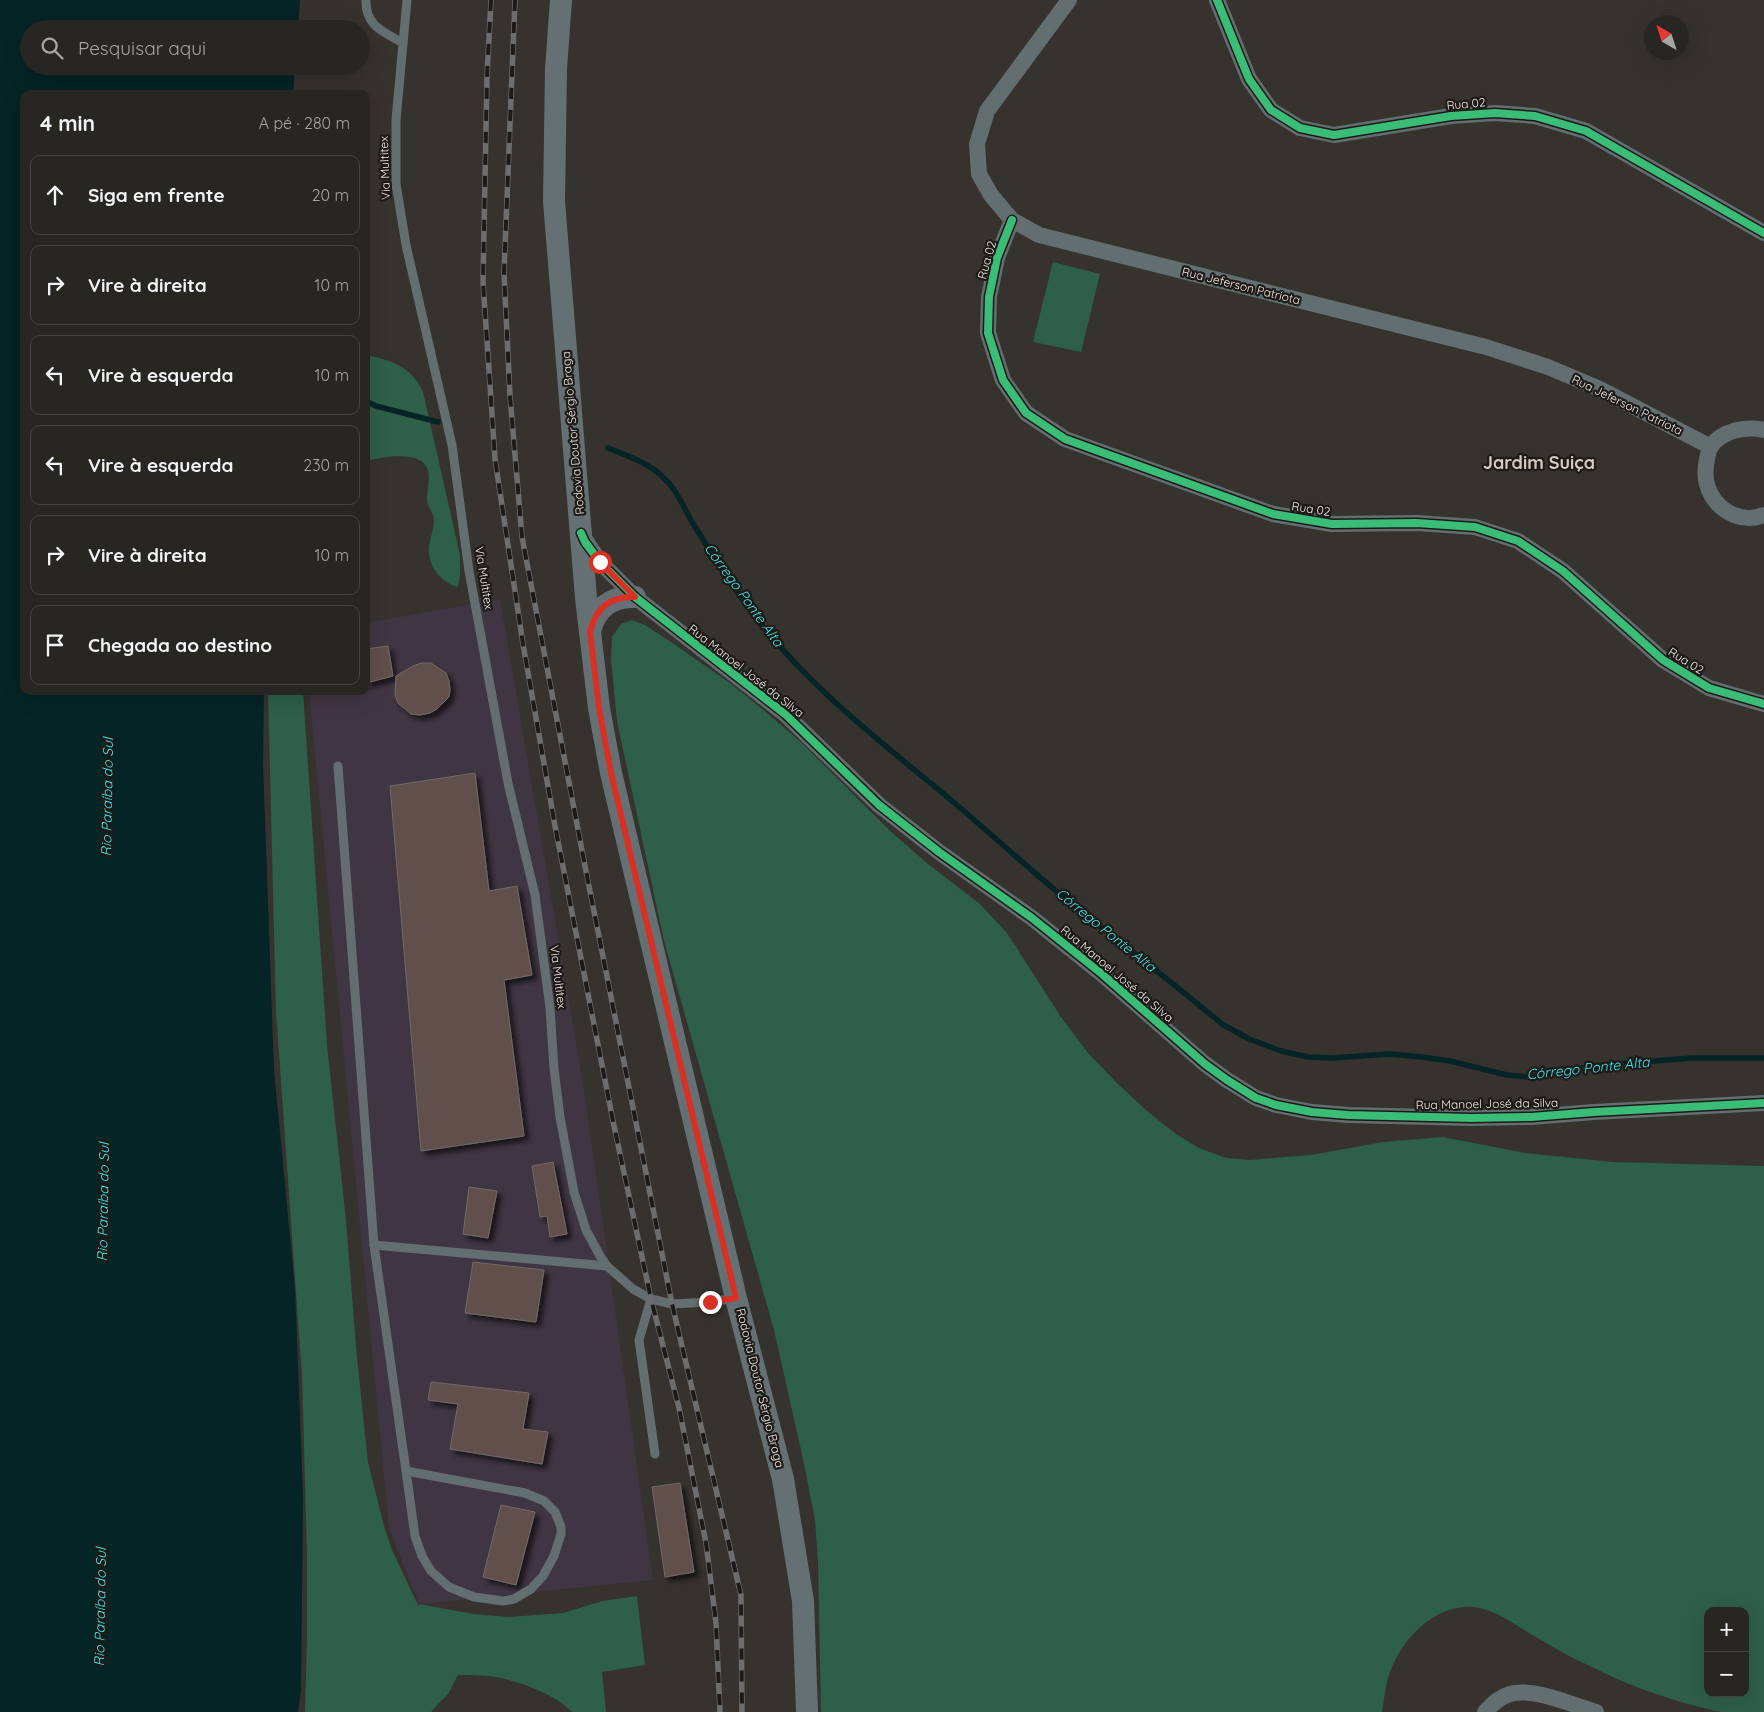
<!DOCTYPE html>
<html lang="pt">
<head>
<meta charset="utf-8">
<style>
  body { margin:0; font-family:Quicksand,sans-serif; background:#302e2a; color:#f1f3f6 }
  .controls { position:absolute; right:15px; bottom:15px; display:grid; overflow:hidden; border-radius:10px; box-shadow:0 5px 20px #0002 }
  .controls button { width:45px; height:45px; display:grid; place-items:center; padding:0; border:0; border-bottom:1px solid #444340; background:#282622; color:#f1f3f6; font:25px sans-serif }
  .compass { position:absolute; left:1644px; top:15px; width:45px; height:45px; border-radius:50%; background:#282622; box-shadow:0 5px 20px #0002; rotate:321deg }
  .stop { position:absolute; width:15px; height:15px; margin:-11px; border:4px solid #d93025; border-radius:50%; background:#fff }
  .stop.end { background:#d93025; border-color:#fff; box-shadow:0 1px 5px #0008 }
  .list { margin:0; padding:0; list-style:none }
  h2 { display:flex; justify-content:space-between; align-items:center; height:65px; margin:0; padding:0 20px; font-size:21px }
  h2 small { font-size:16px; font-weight:400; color:#a5a5a5 }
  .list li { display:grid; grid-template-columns:32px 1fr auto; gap:15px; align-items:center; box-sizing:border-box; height:80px; margin:0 10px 10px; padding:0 10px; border:1px solid #444340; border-radius:10px }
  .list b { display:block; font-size:19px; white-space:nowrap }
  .list em { font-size:16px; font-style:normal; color:#a5a5a5 }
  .icon { flex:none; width:28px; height:28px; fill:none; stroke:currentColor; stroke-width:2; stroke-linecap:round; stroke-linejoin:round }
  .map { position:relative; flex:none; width:1764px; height:1712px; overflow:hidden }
  .search { position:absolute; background:#282622; box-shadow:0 5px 20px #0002; left:20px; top:20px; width:350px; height:55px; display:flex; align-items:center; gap:12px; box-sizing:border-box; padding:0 18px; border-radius:28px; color:#a5a5a5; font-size:19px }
  .panel { position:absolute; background:#282622; box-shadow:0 5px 20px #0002; left:20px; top:90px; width:350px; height:605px; border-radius:10px }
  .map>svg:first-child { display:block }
  .industrial { fill:#403542 }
  .green { fill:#2e5f48; fill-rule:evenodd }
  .water { fill:#052425 }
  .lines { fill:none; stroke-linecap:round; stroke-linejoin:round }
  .stream { stroke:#052425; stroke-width:5.5 }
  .building { fill:#604f4c; stroke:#706b69; filter:url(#shadow) }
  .lane { stroke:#636e71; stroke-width:9 }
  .street { stroke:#636e71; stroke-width:16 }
  .secondary { stroke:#657074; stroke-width:22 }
  .rail-casing { stroke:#6b6e6e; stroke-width:5.5 }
  .rail { stroke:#1e1a17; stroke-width:4; stroke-dasharray:11; stroke-linecap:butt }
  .cycleway-casing { stroke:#1e1a17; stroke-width:11 }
  .cycleway { stroke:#3abd76; stroke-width:8 }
  .route { stroke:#d93025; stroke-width:6 }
  .labels { text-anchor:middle; stroke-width:4.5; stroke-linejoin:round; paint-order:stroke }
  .street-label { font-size:12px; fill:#efe9e5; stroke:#1e1a17 }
  .water-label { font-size:14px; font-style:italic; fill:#39eaef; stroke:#1e1a17 }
  .district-label { font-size:18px; font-weight:bold; fill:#d6cac2; stroke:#1e1a17 }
</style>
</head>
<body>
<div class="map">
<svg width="1764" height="1712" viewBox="0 0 1764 1712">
  <defs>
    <filter id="shadow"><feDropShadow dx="4.5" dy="4.5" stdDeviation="2.5" flood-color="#0009"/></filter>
  </defs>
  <rect width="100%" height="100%" fill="#36322e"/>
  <polygon class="industrial" points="500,599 583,1083 653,1580 419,1604 389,1528 309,691 366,691 366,623"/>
  <g class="green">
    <polygon points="1053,262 1100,274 1081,352 1033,342"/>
    <path d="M366,355C392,360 412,367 423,392L460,555V575L458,587C441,583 427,565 429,547C430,538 434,529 434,520C434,513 427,507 427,499C427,489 431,477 427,468C419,450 382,457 366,461Z"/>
    <path d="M632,620L645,625L671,642L730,683L761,708L802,743L889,830L928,864L980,904L1007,933L1061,1017L1088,1053L1119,1085L1147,1111L1176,1134L1199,1148L1226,1158L1250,1160L1311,1155L1383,1142L1443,1137L1525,1153L1613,1162L1764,1166V1712C1750,1712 1736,1712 1722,1712C1714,1711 1705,1708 1696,1706C1660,1697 1623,1683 1590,1666C1572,1658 1554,1648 1536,1637C1514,1625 1491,1605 1464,1607C1427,1610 1398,1645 1388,1678C1385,1689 1384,1701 1382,1712H821L818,1561L815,1520L803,1459L774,1330L664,941L617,721L611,660L612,637L621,624ZM1708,1611H1745V1693H1708Z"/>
    <path d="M268,691H303L327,1045L346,1220L357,1358L368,1462L384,1526L392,1550L419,1607V1604L473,1614L509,1617L563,1613L602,1601L637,1596L645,1665L602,1672L606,1712H572C556,1695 523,1683 501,1678C487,1675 472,1675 458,1675L448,1694L431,1712H305L307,1639V1554L302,1376L276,1012Z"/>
  </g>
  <polygon class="water" points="0,0 300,0 298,29 29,29 29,66 295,66 293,94 24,94 24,691 264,691 263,763 274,1070 295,1289 303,1497 301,1689 298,1712 0,1712"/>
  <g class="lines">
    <g class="stream">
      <polyline points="366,401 376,406 438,422"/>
      <path d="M608,448C628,456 649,463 664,478C678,491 684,509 694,525C712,555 732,585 753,614C807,685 877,739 945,795C982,826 1018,859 1055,890C1111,935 1167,978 1222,1024L1249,1039L1281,1051L1308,1057L1331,1058L1390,1054L1422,1057L1450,1061L1507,1075L1528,1077L1602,1065L1692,1058H1764"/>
    </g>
  </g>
  <g class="building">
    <polygon points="388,646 393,676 366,683 366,649"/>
    <polygon points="421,663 431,663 446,673 449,681 450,690 449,697 437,709 430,713 420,715 411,714 398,703 395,695 396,676 413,666"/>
    <polygon points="475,773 489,891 517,886 532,975 504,980 524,1136 421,1151 390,786"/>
    <polygon points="553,1162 567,1234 550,1237 547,1216 540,1217 532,1166"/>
    <polygon points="469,1187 497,1191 488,1238 463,1234"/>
    <polygon points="473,1262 544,1270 536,1322 465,1313"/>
    <polygon points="431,1382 529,1393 523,1429 548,1432 542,1464 450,1449 458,1404 428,1400"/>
    <polygon points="680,1483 694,1572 665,1577 652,1487"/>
    <polygon points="501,1505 535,1512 516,1585 483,1577"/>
  </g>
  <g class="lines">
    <g class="lane">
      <path d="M366,0C365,26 384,32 403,43"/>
      <polyline points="407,0 396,120 396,184 406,245 452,445 469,571 508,783 535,895 550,1008 554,1069 560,1117 574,1192 586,1230 600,1256 607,1266 633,1289 651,1299 672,1304 710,1302 736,1298"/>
      <polyline points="338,766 374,1245 406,1471 415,1536 422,1556 431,1571 449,1587 474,1597 503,1601 514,1599 531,1589 543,1576 554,1556 561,1534 561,1527 555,1512 544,1501 525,1493 406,1471"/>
      <polyline points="374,1245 607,1266"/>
      <polyline points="651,1299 639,1340 655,1454"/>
    </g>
    <g class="street">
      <polyline points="1069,0 987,111 977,144 979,174 991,195 1012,220 1039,235 1486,347 1548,367 1600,389 1711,447"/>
      <polyline points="1217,0 1249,79 1271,110 1300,128 1334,135 1451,116 1495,113 1535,116 1586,131 1764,233"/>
      <polyline points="1012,220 997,258 989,297 988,333 1003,380 1026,413 1065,439 1273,514 1332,524 1417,523 1475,527 1518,541 1563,571 1663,660 1709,688 1764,704"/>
      <path d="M1764,430C1746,426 1723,430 1711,446C1708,451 1707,459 1706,465C1703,486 1713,506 1734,515C1744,519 1754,519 1764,515"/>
      <polyline points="582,535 600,562 635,597 785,714 879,805 939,852 1032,918 1102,974 1205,1064 1227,1080 1256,1098 1276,1105 1312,1112 1348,1115 1472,1118 1531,1117 1594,1112 1764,1103"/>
      <path d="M1485,1712C1492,1704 1500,1697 1510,1694C1533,1687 1573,1705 1596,1712"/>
    </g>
    <g class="secondary">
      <polyline points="561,0 556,69 554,201 586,598 599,708 611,773 736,1298 783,1479 803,1601 807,1712"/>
      <path d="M590,632C595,609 610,596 635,597"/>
    </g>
    <defs>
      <g id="rail">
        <polyline points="491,0 487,76 483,282 495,459 523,644 555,826 613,1121 651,1299 679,1408 706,1543 716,1623 720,1712"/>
        <polyline points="515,0 504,273 510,396 522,537 585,866 672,1304 741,1595 742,1712"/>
      </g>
    </defs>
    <use href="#rail" class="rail-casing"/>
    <use href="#rail" class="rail"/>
    <defs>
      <g id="cycleway">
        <polyline points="1217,0 1249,79 1271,110 1300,128 1334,135 1451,116 1495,113 1535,116 1586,131 1764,233"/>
        <polyline points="1012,220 997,258 989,297 988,333 1003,380 1026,413 1065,439 1273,514 1332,524 1417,523 1475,527 1518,541 1563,571 1663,660 1709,688 1764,704"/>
        <polyline points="581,533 585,542 600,562 635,597 785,714 879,805 939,852 1032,918 1102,974 1205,1064 1227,1080 1256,1098 1276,1105 1312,1112 1348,1115 1472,1118 1531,1117 1594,1112 1764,1103"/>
      </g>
    </defs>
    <use href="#cycleway" class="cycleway-casing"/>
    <use href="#cycleway" class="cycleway"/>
  </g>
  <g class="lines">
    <path class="route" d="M600,562L635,597C609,596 596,608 590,632L599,708L611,773L736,1298L710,1302"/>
  </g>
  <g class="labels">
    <g class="street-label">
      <text transform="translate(1466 104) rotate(-5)" y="4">Rua 02</text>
      <text transform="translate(385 168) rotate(-92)" y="4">Via Multitex</text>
      <text transform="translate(987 260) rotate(-74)" y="4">Rua 02</text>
      <text transform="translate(1241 286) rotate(14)" y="4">Rua Jeferson Patriota</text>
      <text transform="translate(1627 405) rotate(26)" y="4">Rua Jeferson Patriota</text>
      <text transform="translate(573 433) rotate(-95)" y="4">Rodovia Doutor Sérgio Braga</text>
      <text transform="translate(1311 509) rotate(9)" y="4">Rua 02</text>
      <text transform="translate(484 578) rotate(81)" y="4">Via Multitex</text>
      <text transform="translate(1686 661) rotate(32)" y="4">Rua 02</text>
      <text transform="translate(746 671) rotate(38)" y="4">Rua Manoel José da Silva</text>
      <text transform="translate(1117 974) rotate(40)" y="4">Rua Manoel José da Silva</text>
      <text transform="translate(558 977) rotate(83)" y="4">Via Multitex</text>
      <text transform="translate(1487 1104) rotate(-1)" y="4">Rua Manoel José da Silva</text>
      <text transform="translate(760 1388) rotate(76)" y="4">Rodovia Doutor Sérgio Braga</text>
    </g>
    <g class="water-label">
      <text transform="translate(744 595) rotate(54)" y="5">Córrego Ponte Alta</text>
      <text transform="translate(107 797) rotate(-89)" y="5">Rio Paraíba do Sul</text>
      <text transform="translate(1106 930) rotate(39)" y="5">Córrego Ponte Alta</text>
      <text transform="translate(1588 1068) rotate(-6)" y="5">Córrego Ponte Alta</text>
      <text transform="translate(103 1202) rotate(-89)" y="5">Rio Paraíba do Sul</text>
      <text transform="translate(100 1607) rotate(-89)" y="5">Rio Paraíba do Sul</text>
    </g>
    <g class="district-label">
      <text x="1539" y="469">Jardim Suiça</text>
    </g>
  </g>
</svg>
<div class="controls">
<button>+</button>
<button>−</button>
</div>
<svg class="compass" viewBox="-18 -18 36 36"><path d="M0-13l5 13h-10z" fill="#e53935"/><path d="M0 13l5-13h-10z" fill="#a5a5a5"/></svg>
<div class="stop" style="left:600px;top:562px"></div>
<div class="stop end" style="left:710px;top:1302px"></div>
<div class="search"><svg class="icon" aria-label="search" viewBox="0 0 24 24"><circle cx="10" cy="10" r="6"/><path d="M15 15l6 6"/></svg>Pesquisar aqui</div>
<section class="panel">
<h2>4 min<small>A pé · 280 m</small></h2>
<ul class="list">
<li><svg class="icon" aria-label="ahead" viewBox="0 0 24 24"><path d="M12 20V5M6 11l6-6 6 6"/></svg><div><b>Siga em frente</b></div><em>20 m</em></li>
<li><svg class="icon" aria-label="right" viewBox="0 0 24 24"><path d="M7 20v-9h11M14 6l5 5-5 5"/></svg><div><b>Vire à direita</b></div><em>10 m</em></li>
<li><svg class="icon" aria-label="left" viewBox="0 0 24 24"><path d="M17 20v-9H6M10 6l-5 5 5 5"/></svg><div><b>Vire à esquerda</b></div><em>10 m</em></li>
<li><svg class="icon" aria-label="left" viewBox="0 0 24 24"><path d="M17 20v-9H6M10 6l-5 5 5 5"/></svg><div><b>Vire à esquerda</b></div><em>230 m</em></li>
<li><svg class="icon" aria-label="right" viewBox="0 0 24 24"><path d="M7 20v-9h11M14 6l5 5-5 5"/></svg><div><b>Vire à direita</b></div><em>10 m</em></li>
<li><svg class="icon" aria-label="arrive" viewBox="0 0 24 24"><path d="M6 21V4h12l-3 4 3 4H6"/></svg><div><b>Chegada ao destino</b></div></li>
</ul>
</section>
</div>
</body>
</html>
